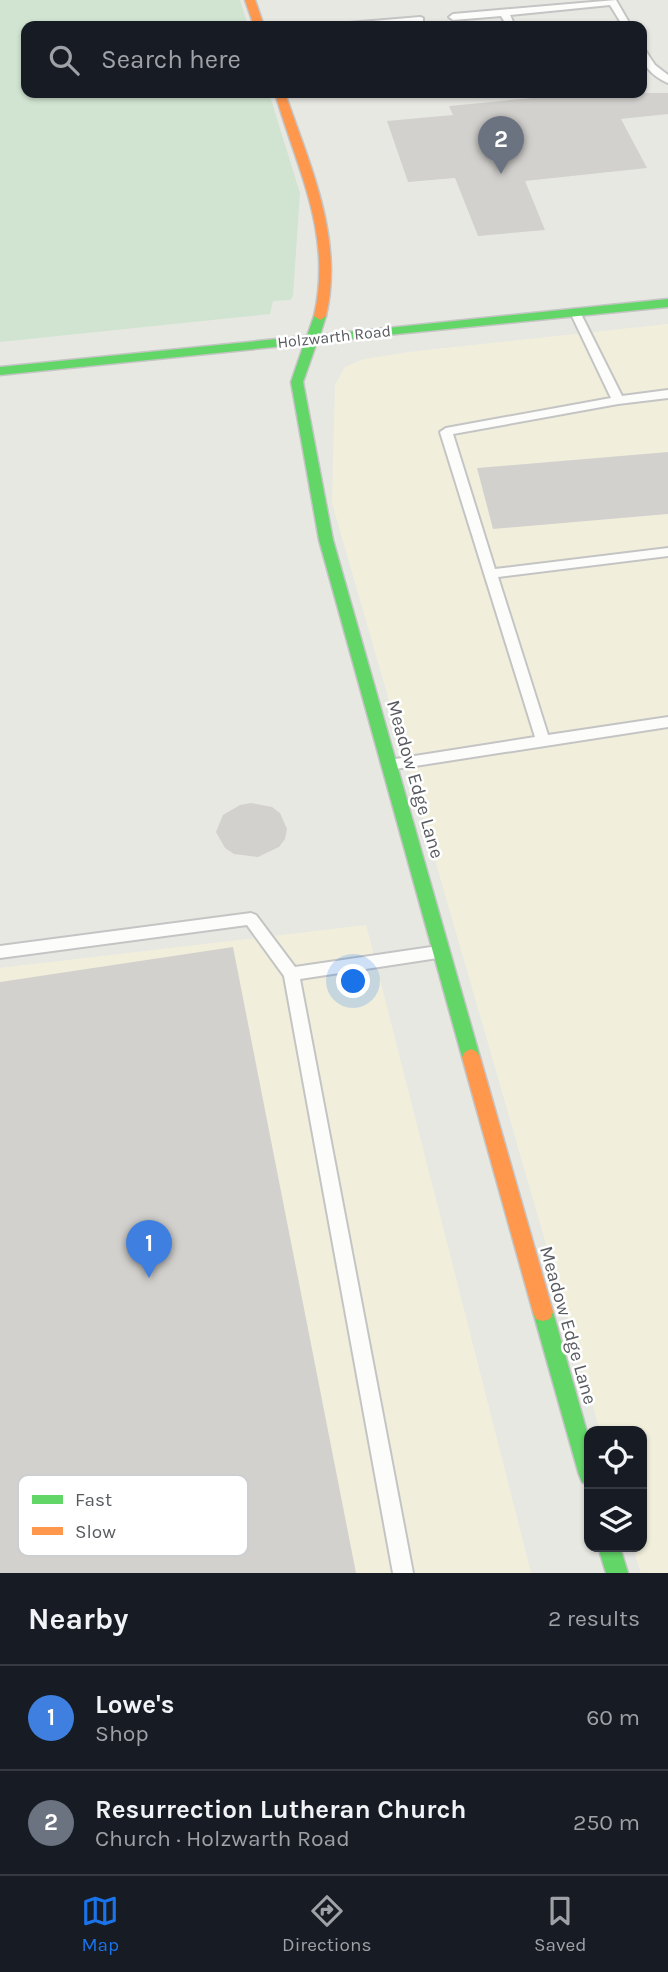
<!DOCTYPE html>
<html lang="en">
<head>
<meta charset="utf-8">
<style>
  body { margin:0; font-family:Karla,sans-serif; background:#242831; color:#f1f3f6 }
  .controls { position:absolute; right:21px; bottom:21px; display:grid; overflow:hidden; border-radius:14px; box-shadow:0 2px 5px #0004 }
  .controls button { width:63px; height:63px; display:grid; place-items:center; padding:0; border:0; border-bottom:2px solid #363941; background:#171b24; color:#f1f3f6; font:35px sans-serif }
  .you { position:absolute; left:354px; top:982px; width:24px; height:24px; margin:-18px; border:5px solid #fff; border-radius:50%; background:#1a73e8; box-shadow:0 0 0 10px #1a73e833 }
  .badge { display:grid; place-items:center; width:46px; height:46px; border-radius:50%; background:#1a73e8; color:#fff; font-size:23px; font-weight:700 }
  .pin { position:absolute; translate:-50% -58px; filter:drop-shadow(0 2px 4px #0008) }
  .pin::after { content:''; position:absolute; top:37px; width:24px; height:21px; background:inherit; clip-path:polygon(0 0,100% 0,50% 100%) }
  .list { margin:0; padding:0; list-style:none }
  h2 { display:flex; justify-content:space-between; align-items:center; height:91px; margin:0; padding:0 28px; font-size:30px }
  h2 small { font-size:23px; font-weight:400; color:#9ea1a6 }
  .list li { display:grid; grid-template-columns:46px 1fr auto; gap:21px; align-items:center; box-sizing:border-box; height:105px; padding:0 28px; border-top:2px solid #363941 }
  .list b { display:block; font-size:26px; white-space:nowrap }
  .list p { margin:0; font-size:23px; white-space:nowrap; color:#9ea1a6 }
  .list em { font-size:23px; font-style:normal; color:#9ea1a6 }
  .icon { flex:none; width:38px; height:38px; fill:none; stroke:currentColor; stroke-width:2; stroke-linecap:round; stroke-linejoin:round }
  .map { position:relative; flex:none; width:668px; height:1573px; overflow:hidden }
  .search { position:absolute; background:#171b24; box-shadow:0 2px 5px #0004; left:21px; right:21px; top:21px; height:77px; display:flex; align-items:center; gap:18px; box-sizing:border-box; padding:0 24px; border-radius:14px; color:#9ea1a6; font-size:26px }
  .sheet { height:301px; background:#171b24 }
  nav { display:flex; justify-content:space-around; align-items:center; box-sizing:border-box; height:98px; border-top:2px solid #363941; background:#171b24; font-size:19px; color:#9ea1a6 }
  nav a { display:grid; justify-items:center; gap:4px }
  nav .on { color:#1a73e8 }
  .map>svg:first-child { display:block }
  .commercial { fill:#f1efdc }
  .green { fill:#d1e4d1 }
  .building { fill:#d2d1ce }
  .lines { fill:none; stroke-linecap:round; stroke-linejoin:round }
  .lane-casing { stroke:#c4c4c4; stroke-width:4 }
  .fast-casing { stroke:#c5c5c5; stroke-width:3 }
  .slow-casing { stroke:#c5c5c5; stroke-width:3 }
  .lane { fill:#fcfcfb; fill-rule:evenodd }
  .fast { fill:#63d668; fill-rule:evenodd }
  .slow { fill:#ff974d; fill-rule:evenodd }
  .labels { text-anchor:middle; stroke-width:5; stroke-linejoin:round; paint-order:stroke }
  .far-street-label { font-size:16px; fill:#595b60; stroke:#fff }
  .street-label { font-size:19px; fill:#595b60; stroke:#fff }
  .key { fill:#fff; stroke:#cdcecf; stroke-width:2 }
  .key-label { font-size:19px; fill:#595b60 }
</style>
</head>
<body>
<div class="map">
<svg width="668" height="1573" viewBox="0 0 668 1573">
  <rect width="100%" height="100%" fill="#e8e8e3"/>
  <g class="commercial">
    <polygon points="668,324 668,1573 641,1573 633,1547 642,1547 642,1431 600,1431 332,503 335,385 345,367 364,359 409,352"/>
    <polygon points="366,925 531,1573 0,1573 0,968"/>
  </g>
  <polygon class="green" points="0,0 240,0 248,26 26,26 26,93 269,93 300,193 293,296 290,300 273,301 270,314 0,342"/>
  <g class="building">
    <polygon points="584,93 668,93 668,114 621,119 647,168 525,181 545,230 478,236 455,178 408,182 387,121 453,115 449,106"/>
    <polygon points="668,452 668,514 493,529 477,468"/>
    <polygon points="251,803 272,807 280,813 287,829 285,839 279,847 258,857 234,854 225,848 216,832 223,815 240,805"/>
    <polygon points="233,947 356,1573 0,1573 0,982"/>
  </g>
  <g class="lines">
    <defs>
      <g id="lane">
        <polygon points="616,0 631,26 623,26 610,5 510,15 515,26 507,26 501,16 453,20 449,17 453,14"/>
        <polygon points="420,17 423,18 423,22 378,26 344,26 349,23"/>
        <path d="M642,49L645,50L655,65L668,75V83C653,76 641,66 642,49Z"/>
        <polygon points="575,309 580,312 622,396 668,390 668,398 618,404 453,434 495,569 668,548 668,556 498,577 548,735 668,717 668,727 389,770 384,769 382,765 384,761 389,760 535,737 440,432 446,428 611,398 570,312"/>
        <polygon points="251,913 256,915 295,967 438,946 443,948 446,952 443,956 438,958 300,979 413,1573 393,1573 284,976 247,925 0,958 0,946"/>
      </g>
      <g id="fast">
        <polygon points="668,299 668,307 317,342 303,382 333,540 480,1057 477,1062 471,1065 465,1062 462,1057 319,540 291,382 304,344 0,375 0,367 307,336 314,316 320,312 326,316 320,335"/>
        <polygon points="543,1303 550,1305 553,1312 589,1439 589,1485 582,1482 579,1475 533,1312 536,1305"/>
        <polygon points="598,1547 620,1547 628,1573 606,1573"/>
      </g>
      <g id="slow">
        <polygon points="245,0 255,0 264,26 254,26"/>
        <path d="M275,93H285C310,166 344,238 326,316L320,320L314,316C333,234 297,169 275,93Z"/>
        <polygon points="471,1049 477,1052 480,1057 553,1312 550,1319 543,1321 536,1319 533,1312 462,1057 465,1052"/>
      </g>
    </defs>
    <use href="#lane" class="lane-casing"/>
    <use href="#fast" class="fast-casing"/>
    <use href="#slow" class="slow-casing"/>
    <use href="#lane" class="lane"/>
    <use href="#fast" class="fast"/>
    <use href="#slow" class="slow"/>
  </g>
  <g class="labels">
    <g class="far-street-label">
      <text transform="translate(334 336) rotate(-6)" y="6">Holzwarth Road</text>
    </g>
    <g class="street-label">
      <text transform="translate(416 779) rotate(74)" y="7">Meadow Edge Lane</text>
      <text transform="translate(569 1325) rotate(74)" y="7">Meadow Edge Lane</text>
    </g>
  </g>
  <rect x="18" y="1475" width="230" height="81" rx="10" class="key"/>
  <rect x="32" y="1495" width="31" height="9" fill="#63d668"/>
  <rect x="32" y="1527" width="31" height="8" fill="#ff974d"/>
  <g class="key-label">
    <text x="75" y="1506">Fast</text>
    <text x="75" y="1538">Slow</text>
  </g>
</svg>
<div class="controls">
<button><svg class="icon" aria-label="locate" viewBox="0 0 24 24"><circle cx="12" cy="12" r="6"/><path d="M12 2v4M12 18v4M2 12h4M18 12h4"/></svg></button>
<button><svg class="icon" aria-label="layers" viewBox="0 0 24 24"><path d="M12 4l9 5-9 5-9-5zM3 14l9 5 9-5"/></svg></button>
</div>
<div class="you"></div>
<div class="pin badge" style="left:149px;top:1278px;background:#3f7fe0">1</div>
<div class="pin badge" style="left:501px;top:174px;background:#6b7280">2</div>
<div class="search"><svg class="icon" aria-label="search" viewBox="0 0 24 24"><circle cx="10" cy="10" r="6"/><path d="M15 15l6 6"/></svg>Search here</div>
</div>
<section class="sheet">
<h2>Nearby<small>2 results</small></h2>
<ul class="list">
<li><span class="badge" style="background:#3f7fe0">1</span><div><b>Lowe's</b><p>Shop</p></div><em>60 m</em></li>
<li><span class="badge" style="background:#6b7280">2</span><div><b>Resurrection Lutheran Church</b><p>Church · Holzwarth Road</p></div><em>250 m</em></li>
</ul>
</section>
<nav>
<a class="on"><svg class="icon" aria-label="map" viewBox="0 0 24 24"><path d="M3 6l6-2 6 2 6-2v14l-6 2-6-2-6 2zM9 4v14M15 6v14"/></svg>Map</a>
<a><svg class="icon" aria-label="directions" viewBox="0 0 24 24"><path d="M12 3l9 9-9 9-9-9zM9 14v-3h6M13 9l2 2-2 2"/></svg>Directions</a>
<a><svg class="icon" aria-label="saved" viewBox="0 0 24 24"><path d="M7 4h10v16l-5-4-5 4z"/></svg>Saved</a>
</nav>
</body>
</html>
